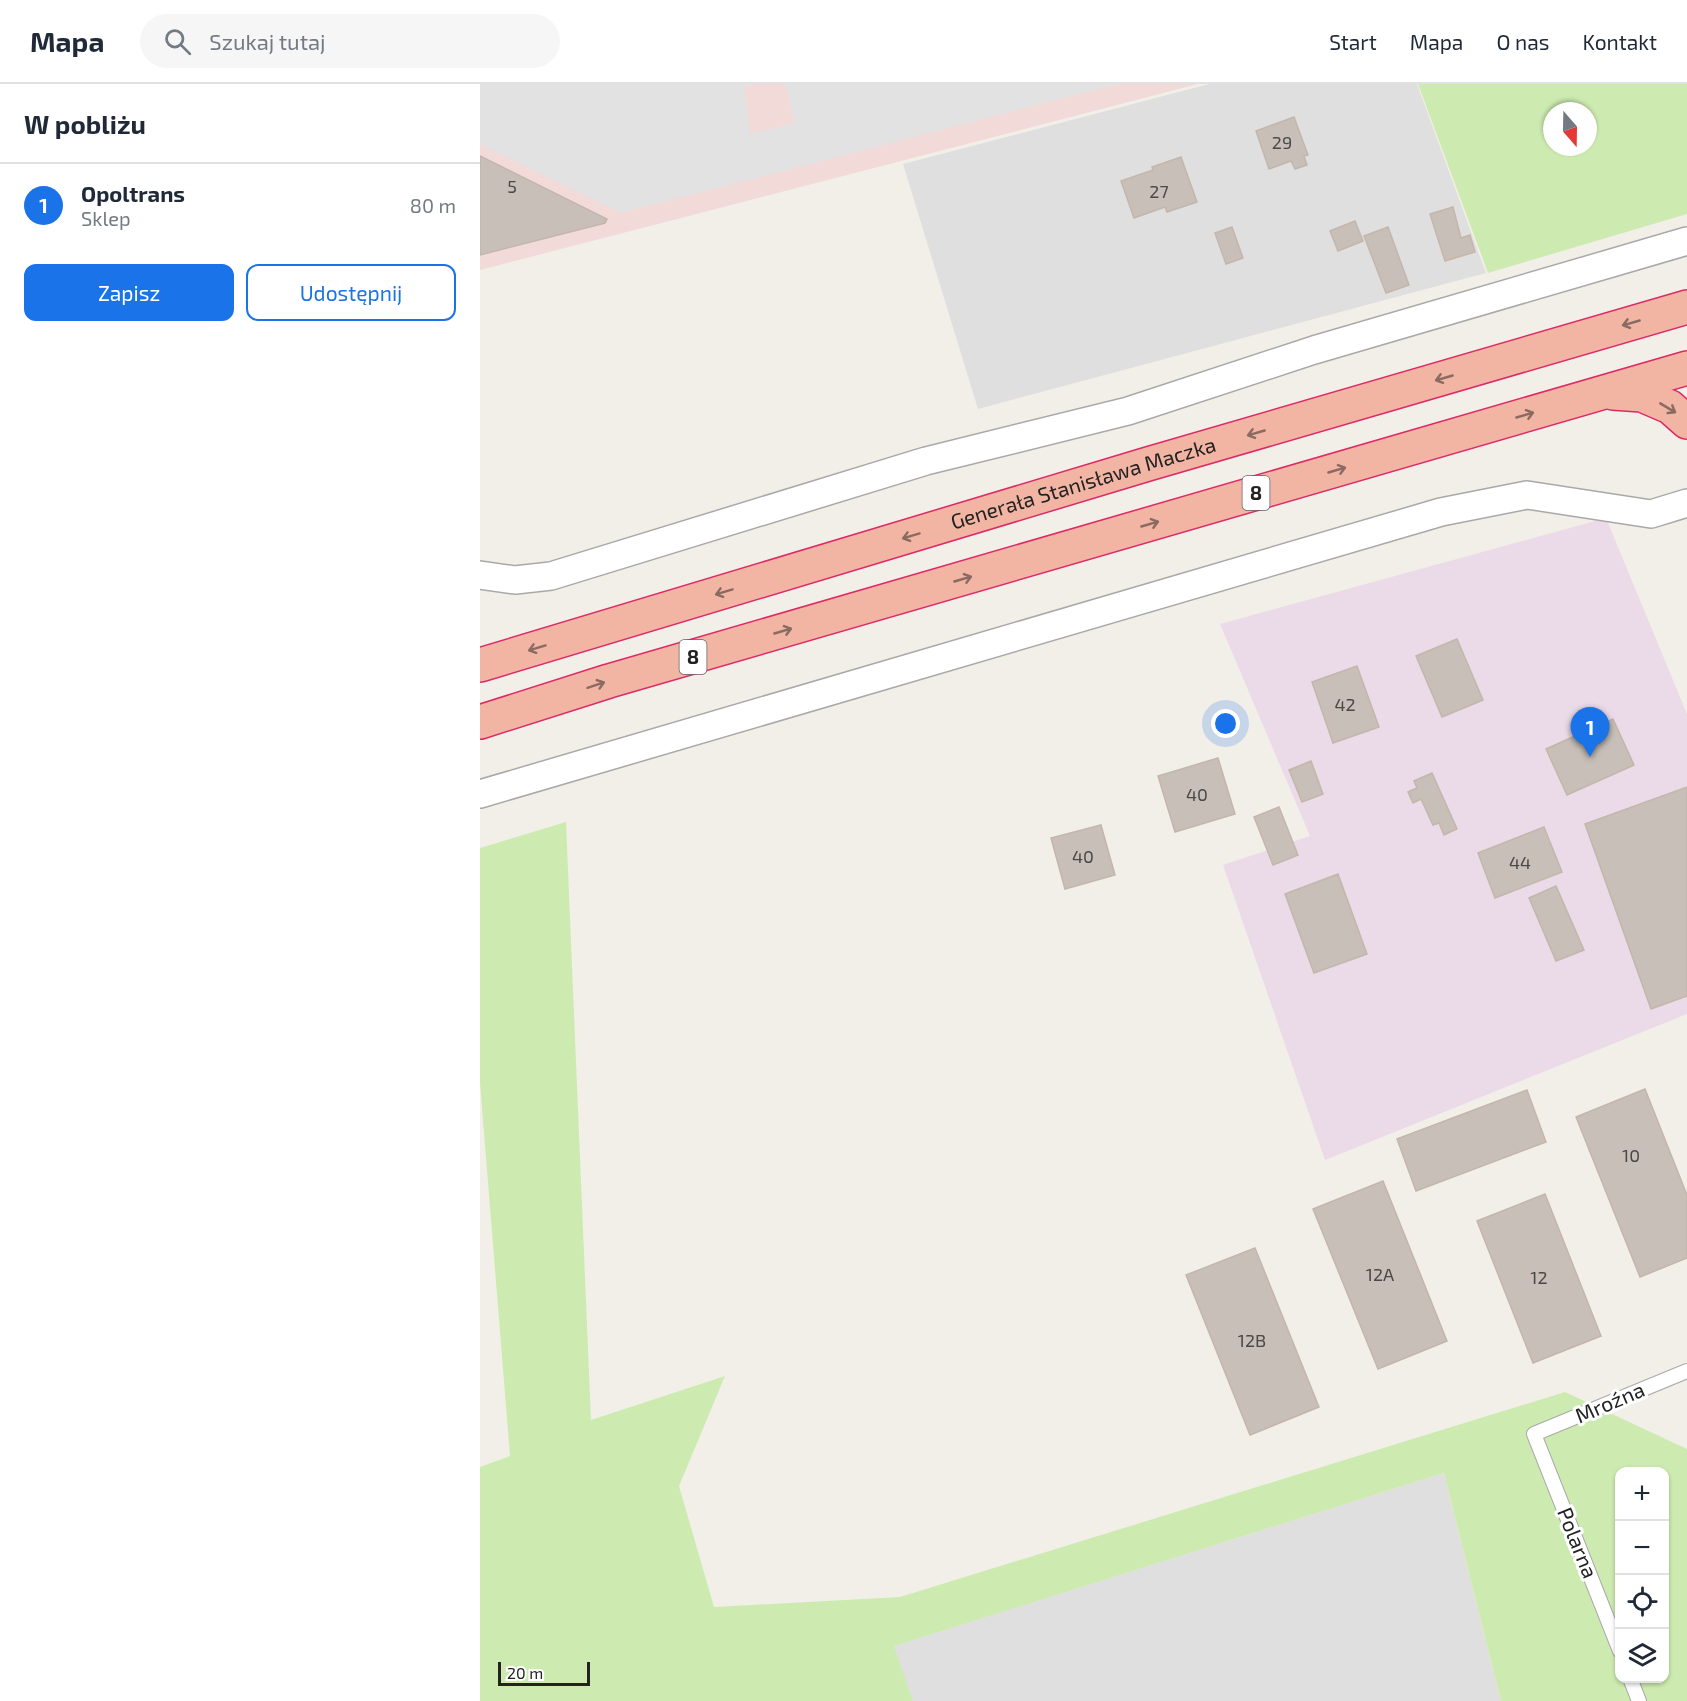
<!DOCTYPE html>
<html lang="pl">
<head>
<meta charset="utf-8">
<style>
  body { margin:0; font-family:"Exo 2",sans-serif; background:#f6f6f7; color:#1f2937 }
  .controls { position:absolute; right:18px; bottom:18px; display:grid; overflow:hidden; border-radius:12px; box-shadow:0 2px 4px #0004 }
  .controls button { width:54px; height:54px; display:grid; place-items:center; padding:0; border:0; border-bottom:2px solid #e0e1e3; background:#fff; color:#1f2937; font:30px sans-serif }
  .compass { position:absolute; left:1063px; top:18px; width:54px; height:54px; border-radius:50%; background:#fff; box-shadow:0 2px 4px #0004; rotate:160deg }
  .scale { position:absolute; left:18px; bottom:15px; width:92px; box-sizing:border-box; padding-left:6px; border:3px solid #222; border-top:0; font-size:16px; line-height:21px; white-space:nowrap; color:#222; -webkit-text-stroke:4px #fff; paint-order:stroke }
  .you { position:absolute; left:746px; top:640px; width:21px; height:21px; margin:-15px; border:4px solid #fff; border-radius:50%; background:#1a73e8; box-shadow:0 0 0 9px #1a73e833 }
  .badge { display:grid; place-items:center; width:39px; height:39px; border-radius:50%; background:#1a73e8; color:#fff; font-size:20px; font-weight:700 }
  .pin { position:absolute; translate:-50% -50px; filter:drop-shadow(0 2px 3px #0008) }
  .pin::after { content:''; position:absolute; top:32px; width:21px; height:18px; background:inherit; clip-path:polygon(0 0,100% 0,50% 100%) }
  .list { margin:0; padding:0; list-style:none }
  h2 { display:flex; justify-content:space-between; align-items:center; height:78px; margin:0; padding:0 24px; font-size:26px }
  h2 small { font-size:20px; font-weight:400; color:#747a83 }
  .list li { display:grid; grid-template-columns:39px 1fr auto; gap:18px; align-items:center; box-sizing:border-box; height:84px; padding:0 24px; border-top:2px solid #e0e1e3 }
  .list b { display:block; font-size:22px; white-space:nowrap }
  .list p { margin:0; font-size:20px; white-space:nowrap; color:#747a83 }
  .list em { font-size:20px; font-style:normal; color:#747a83 }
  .actions { display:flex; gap:12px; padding:18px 24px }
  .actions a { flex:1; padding:14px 0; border:2px solid #1a73e8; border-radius:12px; text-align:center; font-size:21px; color:#1a73e8 }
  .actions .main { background:#1a73e8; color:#fff }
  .icon { flex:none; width:33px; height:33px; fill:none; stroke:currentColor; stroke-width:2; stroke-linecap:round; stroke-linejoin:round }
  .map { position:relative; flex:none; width:1207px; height:1617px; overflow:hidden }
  header { display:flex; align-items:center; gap:36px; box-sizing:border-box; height:84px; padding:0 30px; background:#fff; border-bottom:2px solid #e0e1e3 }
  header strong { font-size:28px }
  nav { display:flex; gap:33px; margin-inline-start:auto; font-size:21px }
  .search { width:420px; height:54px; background:#f6f6f7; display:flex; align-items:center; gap:15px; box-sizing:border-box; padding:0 21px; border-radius:33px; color:#747a83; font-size:22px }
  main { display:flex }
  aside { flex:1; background:#fff }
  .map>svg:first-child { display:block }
  .residential { fill:#e0dfdf }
  .commercial { fill:#f2dad9 }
  .industrial { fill:#ebdbe8 }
  .grass { fill:#cdebb0; fill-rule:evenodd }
  .parking { fill:#e2e2e2 }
  .building { fill:#c7bfb8; stroke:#c4b6ab; stroke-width:1.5 }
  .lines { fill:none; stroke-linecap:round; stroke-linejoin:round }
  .service-casing { stroke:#a9a9a9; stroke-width:16 }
  .minor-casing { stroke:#a9a9a9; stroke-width:30 }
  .trunk-casing { stroke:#dc2a67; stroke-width:36 }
  .service { stroke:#fff; stroke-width:14 }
  .minor { stroke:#fff; stroke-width:27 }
  .trunk { stroke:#f2b4a3; stroke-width:33 }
  .oneway { stroke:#8a6b62 }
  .labels { text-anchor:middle; stroke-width:6; stroke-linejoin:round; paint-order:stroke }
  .number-label { font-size:18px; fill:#4b4948 }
  .shield { fill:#fff; stroke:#646464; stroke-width:1.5 }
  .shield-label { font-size:20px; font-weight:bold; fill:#222 }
  .street-label { font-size:21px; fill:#222; stroke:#fff }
</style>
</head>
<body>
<header>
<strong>Mapa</strong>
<div class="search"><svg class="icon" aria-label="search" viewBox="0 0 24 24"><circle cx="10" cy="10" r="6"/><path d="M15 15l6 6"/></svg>Szukaj tutaj</div>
<nav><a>Start</a><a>Mapa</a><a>O nas</a><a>Kontakt</a></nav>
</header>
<main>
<aside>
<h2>W pobliżu<small></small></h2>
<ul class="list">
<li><span class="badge">1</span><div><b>Opoltrans</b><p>Sklep</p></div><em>80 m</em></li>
</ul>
<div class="actions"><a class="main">Zapisz</a><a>Udostępnij</a></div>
</aside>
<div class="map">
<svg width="1207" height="1617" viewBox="0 0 1207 1617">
  <rect width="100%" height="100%" fill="#f2efe9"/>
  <g class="residential">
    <polygon points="729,0 937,0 1006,189 498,325 423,80"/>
    <polygon points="964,1389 1021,1617 433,1617 413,1562"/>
  </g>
  <polygon class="commercial" points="0,0 718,0 0,186"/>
  <polygon class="industrial" points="1126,434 1207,630 1207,930 845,1076 743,781 830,752 740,540"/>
  <g class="grass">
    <path d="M938,0H1207V130L1008,189ZM1072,27H1108V63H1072Z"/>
    <path d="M86,738L111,1336L245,1292L199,1402L234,1523L420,1513L1085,1308L1207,1365V1617H1021L964,1389L414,1562L433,1617H0V1383L30,1372L0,999V764ZM1140,1388H1184V1594H1140Z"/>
  </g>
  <polygon class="parking" points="0,0 275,0 264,3 270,50 315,39 305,0 638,0 141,129 0,60"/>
  <g class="building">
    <polygon points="814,33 828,71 824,72 827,81 815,85 811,77 789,85 776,47"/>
    <polygon points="0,72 127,135 125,139 0,171"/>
    <polygon points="701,73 717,118 687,128 685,123 654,134 641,97 673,86 672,83"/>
    <polygon points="973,123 981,154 990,151 995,168 965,177 950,130"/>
    <polygon points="875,137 883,157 858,167 850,147"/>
    <polygon points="752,143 763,174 746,180 735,149"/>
    <polygon points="908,143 929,201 906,209 884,152"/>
    <polygon points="977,555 1003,616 962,633 936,572"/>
    <polygon points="877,582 899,643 853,659 832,598"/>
    <polygon points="1133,635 1154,681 1087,711 1066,665"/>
    <polygon points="738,674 755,730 695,748 678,692"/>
    <polygon points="831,677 843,710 822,718 809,686"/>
    <polygon points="952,689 977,745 964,751 959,739 953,741 941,715 933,719 928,708 937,704 934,697"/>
    <polygon points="1207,703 1207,912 1171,925 1105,740"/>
    <polygon points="799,723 818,771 793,781 774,733"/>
    <polygon points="621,741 635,791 585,805 571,754"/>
    <polygon points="1064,743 1082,788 1015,814 998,769"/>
    <polygon points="858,790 887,870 834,889 805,810"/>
    <polygon points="1076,802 1104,866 1076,877 1049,814"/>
    <polygon points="1165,1005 1207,1111 1207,1174 1160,1193 1096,1033"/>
    <polygon points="1047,1006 1066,1058 936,1107 917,1055"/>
    <polygon points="903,1097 967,1257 898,1285 833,1125"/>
    <polygon points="1065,1110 1121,1252 1053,1279 997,1137"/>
    <polygon points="775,1164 839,1323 770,1351 706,1191"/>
  </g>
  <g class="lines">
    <defs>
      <g id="service">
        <polyline points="1140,1567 1054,1350 1207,1287"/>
        <polyline points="1150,1594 1159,1617"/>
      </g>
      <g id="minor">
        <polyline points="0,491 35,496 71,492 446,377 648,327 834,266 1207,157"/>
        <polyline points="0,710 961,428 1047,411 1171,430 1207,419"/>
      </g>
      <g id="trunk">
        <polyline points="1133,309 1162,311 1190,323 1207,338"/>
        <path id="s1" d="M0,581L668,380L1207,223"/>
        <polyline points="0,638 129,597 1207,284"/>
      </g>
    </defs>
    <use href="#service" class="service-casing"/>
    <use href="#minor" class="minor-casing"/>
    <use href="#trunk" class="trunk-casing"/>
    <use href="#service" class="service"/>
    <use href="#minor" class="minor"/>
    <use href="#trunk" class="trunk"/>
  </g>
  <defs><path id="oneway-shaft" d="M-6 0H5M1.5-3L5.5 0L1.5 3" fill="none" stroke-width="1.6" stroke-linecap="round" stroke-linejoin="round" transform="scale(1.5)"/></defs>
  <g class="oneway">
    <use href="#oneway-shaft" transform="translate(1151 239) rotate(164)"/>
    <use href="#oneway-shaft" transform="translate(964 294) rotate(164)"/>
    <use href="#oneway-shaft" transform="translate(1188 324) rotate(31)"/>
    <use href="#oneway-shaft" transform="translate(1045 331) rotate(-16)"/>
    <use href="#oneway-shaft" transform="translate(776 349) rotate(164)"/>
    <use href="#oneway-shaft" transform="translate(857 386) rotate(-16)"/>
    <use href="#oneway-shaft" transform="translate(670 440) rotate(-16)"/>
    <use href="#oneway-shaft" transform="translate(431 452) rotate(163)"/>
    <use href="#oneway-shaft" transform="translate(483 495) rotate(-16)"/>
    <use href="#oneway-shaft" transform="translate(244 508) rotate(163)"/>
    <use href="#oneway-shaft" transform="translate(303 547) rotate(-16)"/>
    <use href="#oneway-shaft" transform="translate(57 564) rotate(163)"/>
    <use href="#oneway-shaft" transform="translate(116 601) rotate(-18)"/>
  </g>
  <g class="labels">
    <g class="number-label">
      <text x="802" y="65">29</text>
      <text x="32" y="109">5</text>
      <text x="679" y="114">27</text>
      <text x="865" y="627">42</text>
      <text x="717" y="717">40</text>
      <text x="603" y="779">40</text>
      <text x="1040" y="785">44</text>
      <text x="1151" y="1078">10</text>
      <text x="900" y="1197">12A</text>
      <text x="1059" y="1200">12</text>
      <text x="772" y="1263">12B</text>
    </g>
    <g class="shield">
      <rect x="762.5" y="392" width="27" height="34" rx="4.5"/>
      <rect x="199.5" y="556" width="27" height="34" rx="4.5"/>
    </g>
    <g class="shield-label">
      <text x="776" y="416">8</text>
      <text x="213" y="580">8</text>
    </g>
    <g class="street-label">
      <text dy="7" stroke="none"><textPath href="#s1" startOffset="630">Generała Stanisława Maczka</textPath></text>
      <text transform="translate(1130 1319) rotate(-23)" y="7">Mroźna</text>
      <text transform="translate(1097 1459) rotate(68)" y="7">Polarna</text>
    </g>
  </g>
</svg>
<div class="controls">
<button>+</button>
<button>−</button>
<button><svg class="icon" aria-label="locate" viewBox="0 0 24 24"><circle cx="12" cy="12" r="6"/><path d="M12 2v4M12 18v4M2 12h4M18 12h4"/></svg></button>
<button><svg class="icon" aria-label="layers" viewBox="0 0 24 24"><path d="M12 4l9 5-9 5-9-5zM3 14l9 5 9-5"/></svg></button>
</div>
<svg class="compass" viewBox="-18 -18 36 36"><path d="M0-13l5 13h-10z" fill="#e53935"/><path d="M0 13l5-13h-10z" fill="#747a83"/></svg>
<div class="scale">20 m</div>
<div class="you"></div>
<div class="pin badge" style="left:1110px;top:673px">1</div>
</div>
</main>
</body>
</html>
